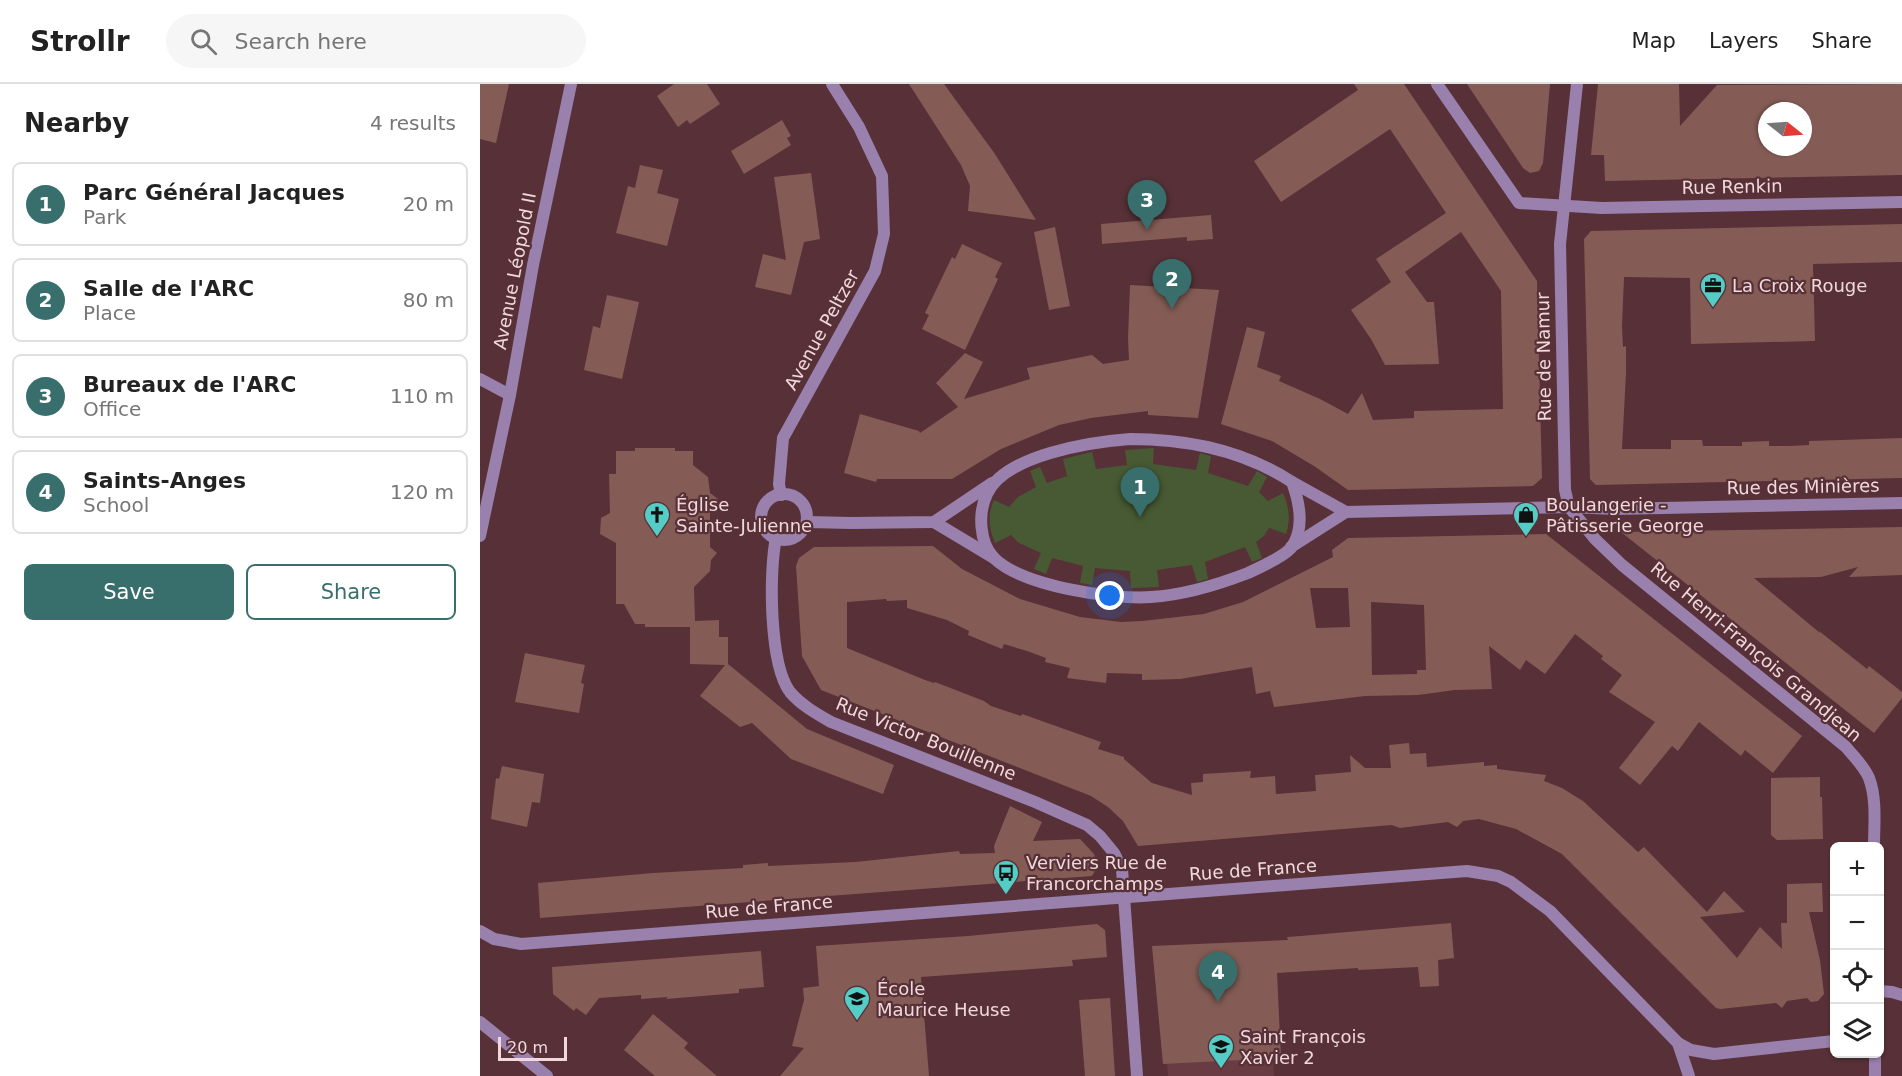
<!DOCTYPE html>
<html lang="en">
<head>
<meta charset="utf-8">
<style>
  body { margin:0; font-family:"DejaVu Sans",sans-serif; background:#f6f6f6; color:#222 }
  .controls { position:absolute; right:18px; bottom:18px; display:grid; overflow:hidden; border-radius:9px; box-shadow:0 2px 4px #0004 }
  .controls button { width:54px; height:54px; display:grid; place-items:center; padding:0; border:0; border-bottom:2px solid #e0e0e0; background:#fff; color:#222; font:30px sans-serif }
  .compass { position:absolute; left:1278px; top:18px; width:54px; height:54px; border-radius:50%; background:#fff; box-shadow:0 2px 4px #0004; rotate:107deg }
  .scale { position:absolute; left:18px; bottom:15px; width:69px; box-sizing:border-box; padding-left:6px; border:3px solid #f1d8db; border-top:0; font-size:16px; line-height:21px; white-space:nowrap; color:#f1d8db; -webkit-text-stroke:4px #573137; paint-order:stroke }
  .you { position:absolute; left:630px; top:512px; width:21px; height:21px; margin:-15px; border:4px solid #fff; border-radius:50%; background:#1a73e8; box-shadow:0 0 0 9px #1a73e833 }
  .badge { display:grid; place-items:center; width:39px; height:39px; border-radius:50%; background:#386f6c; color:#fff; font-size:20px; font-weight:700 }
  .pin { position:absolute; translate:-50% -50px; filter:drop-shadow(0 2px 3px #0008) }
  .pin::after { content:''; position:absolute; top:32px; width:21px; height:18px; background:inherit; clip-path:polygon(0 0,100% 0,50% 100%) }
  .list { margin:0; padding:0; list-style:none }
  h2 { display:flex; justify-content:space-between; align-items:center; height:78px; margin:0; padding:0 24px; font-size:26px }
  h2 small { font-size:20px; font-weight:400; color:#767676 }
  .list li { display:grid; grid-template-columns:39px 1fr auto; gap:18px; align-items:center; box-sizing:border-box; height:84px; margin:0 12px 12px; padding:0 12px; border:2px solid #e0e0e0; border-radius:9px }
  .list b { display:block; font-size:22px; white-space:nowrap }
  .list p { margin:0; font-size:20px; white-space:nowrap; color:#767676 }
  .list em { font-size:20px; font-style:normal; color:#767676 }
  .actions { display:flex; gap:12px; padding:18px 24px }
  .actions a { flex:1; padding:14px 0; border:2px solid #386f6c; border-radius:9px; text-align:center; font-size:21px; color:#386f6c }
  .actions .main { background:#386f6c; color:#fff }
  .icon { flex:none; width:33px; height:33px; fill:none; stroke:currentColor; stroke-width:2; stroke-linecap:round; stroke-linejoin:round }
  .map { position:relative; flex:none; width:1422px; height:992px; overflow:hidden }
  header { display:flex; align-items:center; gap:36px; box-sizing:border-box; height:84px; padding:0 30px; background:#fff; border-bottom:2px solid #e0e0e0 }
  header strong { font-size:28px }
  nav { display:flex; gap:33px; margin-inline-start:auto; font-size:21px }
  .search { width:420px; height:54px; background:#f6f6f6; display:flex; align-items:center; gap:15px; box-sizing:border-box; padding:0 21px; border-radius:33px; color:#767676; font-size:22px }
  main { display:flex }
  aside { flex:1; background:#fff }
  .map>svg:first-child { display:block }
  .built { fill:#683c42 }
  .green { fill:#475a33 }
  .building { fill:#845c55; fill-rule:evenodd }
  .lines { fill:none; stroke-linecap:round; stroke-linejoin:round }
  .minor { stroke:#9980ad; stroke-width:12 }
  .tertiary { stroke:#9980ad; stroke-width:12 }
  .labels { text-anchor:middle; stroke-width:4.5; stroke-linejoin:round; paint-order:stroke }
  .street-label { font-size:18px; fill:#f1d8db; stroke:#573137 }
  .poi-label { font-size:18px; fill:#f1d8db; stroke:#573137; text-anchor:start }
</style>
</head>
<body>
<header>
<strong>Strollr</strong>
<div class="search"><svg class="icon" aria-label="search" viewBox="0 0 24 24"><circle cx="10" cy="10" r="6"/><path d="M15 15l6 6"/></svg>Search here</div>
<nav><a>Map</a><a>Layers</a><a>Share</a></nav>
</header>
<main>
<aside>
<h2>Nearby<small>4 results</small></h2>
<ul class="list">
<li><span class="badge">1</span><div><b>Parc Général Jacques</b><p>Park</p></div><em>20 m</em></li>
<li><span class="badge">2</span><div><b>Salle de l'ARC</b><p>Place</p></div><em>80 m</em></li>
<li><span class="badge">3</span><div><b>Bureaux de l'ARC</b><p>Office</p></div><em>110 m</em></li>
<li><span class="badge">4</span><div><b>Saints-Anges</b><p>School</p></div><em>120 m</em></li>
</ul>
<div class="actions"><a class="main">Save</a><a>Share</a></div>
</aside>
<div class="map">
<svg width="1422" height="992" viewBox="0 0 1422 992">
  <rect width="100%" height="100%" fill="#573137"/>
  <polygon class="built" points="793,974 794,992 688,992 687,979"/>
  <path class="green" d="M674,364L673,380L716,386L720,369L731,372L728,389L768,402L777,387L787,393L779,408L788,417L803,409C809,424 811,434 806,450L789,444L784,452L776,458L782,474L772,478L765,463L725,478L728,495L717,498L712,481L677,486L679,503L651,504L650,487L615,484L612,501L600,499L603,482L572,474L566,490L554,485L561,469L539,459L531,451L515,459C509,445 507,430 514,416L529,423L538,413L556,403L550,387L560,383L567,399L587,392L583,375L612,368L616,385L647,381L645,366Z"/>
  <g class="building">
    <polygon points="0,0 29,0 16,59 0,55"/>
    <polygon points="194,0 227,0 240,20 210,40 207,36 198,43 177,12"/>
    <polygon points="429,0 464,0 515,70 556,136 488,127 490,102 481,81"/>
    <polygon points="874,0 924,0 1057,197 1062,394 1053,402 868,406 834,382 792,357 741,340 767,243 785,248 777,283 801,292 799,297 840,315 868,330 882,309 893,336 934,334 934,327 1023,325 1021,207 981,148 925,188 947,218 954,218 959,280 905,281 891,255 871,226 911,198 896,175 966,129 910,45 801,118 774,77 878,6"/>
    <polygon points="987,0 1070,0 1063,79 1059,87 1050,89 1043,84"/>
    <path d="M1118,0H1199L1200,42L1237,1L1422,0V91L1125,97L1124,71H1111ZM1287,27H1323V63H1287Z"/>
    <polygon points="302,36 311,52 307,54 311,61 264,90 251,67"/>
    <polygon points="160,81 183,86 177,109 199,115 187,162 136,149 148,102 155,104"/>
    <polygon points="331,89 340,155 324,158 311,211 275,203 283,170 306,176 294,93"/>
    <polygon points="731,131 733,155 707,157 707,153 622,160 621,140"/>
    <polygon points="1422,140 1422,178 1333,180 1335,257 1211,260 1210,194 1144,193 1142,242 1143,263 1146,262 1146,289 1142,365 1191,365 1191,356 1222,356 1223,362 1262,362 1262,358 1289,357 1289,362 1309,362 1329,361 1329,357 1422,354 1422,394 1116,401 1110,395 1104,155 1111,147"/>
    <polygon points="575,143 590,222 569,226 554,148"/>
    <polygon points="482,160 522,179 515,193 518,195 485,266 442,245 449,231 445,229 472,173 475,175"/>
    <polygon points="650,201 739,206 718,334 668,331 668,327 611,334 579,341 521,365 472,395 397,395 396,398 364,389 380,330 439,347 440,349 478,323 456,299 485,269 503,278 484,315 550,295 547,284 612,271 623,280 649,276 648,255"/>
    <polygon points="127,211 159,218 142,295 104,286 113,242 120,244"/>
    <polygon points="155,364 195,364 195,367 213,367 213,381 228,393 230,409 238,415 230,422 230,463 237,469 231,476 230,487 214,503 215,537 239,536 239,553 248,553 248,580 327,645 414,681 403,710 311,675 272,639 260,643 220,612 245,581 210,580 210,543 165,543 165,540 155,540 144,520 136,520 136,459 120,450 121,434 130,429 129,390 136,390 136,367 155,367"/>
    <polygon points="1422,443 1422,491 1369,493 1378,483 1341,493 1274,494 1340,549 1339,547 1387,585 1389,582 1422,608 1422,614 1394,649 1141,448"/>
    <path d="M1066,450L1322,652L1293,689L1265,666L1261,672L1219,638L1198,667L1192,662L1160,701L1139,684L1175,638L1129,608L1142,591L1121,575L1123,572L1095,550L1065,590L1046,576L1040,586L1009,562L1012,605L975,606L938,611L885,612L794,623L790,607L776,610L772,583L700,595L662,596V590L627,589L626,599L587,594L590,584L565,578L566,574L547,567L524,560L522,565L488,551L489,547L467,536L427,524V516L407,517L406,515L367,518V564L445,596L454,599L455,598L504,617L511,622L541,632L542,630L621,658L618,665L644,673V675L672,699L712,711L711,699L723,698V690L771,687L770,694L795,692L796,710L836,707L835,691L871,688L870,671L885,684H911L909,661L929,659L930,670L946,669L947,683L1004,678V682L1017,681V685L1066,691L1064,697L1082,704L1103,717L1158,768L1164,763L1227,828L1244,807L1265,828L1220,833L1257,874L1280,843L1302,865L1301,839H1307V800L1342,799L1343,828H1329L1340,876L1344,910L1338,917L1331,918L1327,914L1307,917L1302,924L1296,919L1240,925L1236,924L1082,770L1036,745L999,735L983,737L977,743L968,738L920,744L912,741L658,762L643,737L628,723L611,712L341,606L322,572L316,482L319,474L334,463L453,462L482,485L540,515L600,533L641,538L662,537L724,530L763,518L853,473L852,466L868,454ZM830,504H868L870,543L836,544ZM891,518L944,521L946,586H937V590L892,591Z"/>
    <polygon points="45,569 105,581 101,599 104,600 99,629 35,618"/>
    <polygon points="22,682 64,690 60,719 52,718 47,743 11,735 16,694 19,695"/>
    <polygon points="1340,693 1340,713 1342,713 1343,755 1297,756 1291,751 1291,694"/>
    <polygon points="530,722 562,738 553,757 600,755 614,770 618,782 612,792 60,834 58,799 173,789 263,784 263,781 288,779 288,782 375,778 479,767 480,770 515,769 514,762"/>
    <polygon points="971,839 974,874 958,876 959,902 940,903 938,883 878,886 878,884 797,889 801,974 683,980 672,862 808,856 807,853 821,852"/>
    <polygon points="617,840 625,846 627,873 592,876 593,882 441,893 449,992 300,992 324,964 312,962 324,916 323,904 339,902 336,862 488,852"/>
    <polygon points="281,867 284,903 259,905 259,909 186,915 188,913 161,915 161,911 119,914 106,931 96,924 94,927 73,910 72,883"/>
    <polygon points="630,914 635,992 605,992 599,916"/>
    <polygon points="173,930 208,959 204,964 237,992 175,992 144,966"/>
  </g>
  <g class="lines">
    <g class="minor">
      <polyline points="957,0 1039,119 1122,124 1422,118"/>
      <path d="M1097,0L1080,160L1085,406L1089,423L1115,455L1142,481L1366,663C1374,673 1384,682 1389,694C1397,715 1394,741 1394,762"/>
      <polyline points="0,295 30,311"/>
      <path d="M650,355C708,355 763,366 812,398C819,417 825,445 811,464C803,473 779,484 768,489C737,501 704,511 671,513C633,516 542,502 514,474C499,459 498,428 507,410C525,371 610,358 650,355Z"/>
      <polyline points="812,398 866,428"/>
      <circle cx="304" cy="433" r="23"/>
      <polyline points="301,411 299,400 303,354 395,187 404,150 402,92 379,43 352,0"/>
      <polyline points="866,428 1089,423 1135,425 1422,419"/>
      <polyline points="327,438 371,439 454,438 512,399"/>
      <polyline points="454,438 514,474"/>
      <polyline points="0,452 30,311 53,181 91,0"/>
      <path d="M296,454C289,487 289,580 310,608C321,621 337,630 351,638L555,718L607,741L620,752L634,769L642,785L657,992"/>
      <polyline points="811,463 866,428"/>
      <polyline points="0,847 14,855 41,860 987,787 1018,792 1031,798 1070,827 1198,959 1209,992"/>
      <polyline points="1400,907 1412,908 1422,911"/>
      <polyline points="1198,959 1211,966 1234,970 1354,957"/>
      <polyline points="1395,970 1395,992"/>
    </g>
    <polyline class="tertiary" points="0,938 67,992"/>
  </g>
  <defs>
    <symbol id="office-pin" viewBox="-11 -11 22 30"><path d="M0 17L-7.5 6A9.5 9.5 0 1 1 7.5 6Z" fill="#54cdc7" stroke="#573137"/><path d="M-6-3h4V-5.5h4V-3h4V5H-6ZM-1-4.5V-3h2v-1.5ZM-6 0V1H6V0Z" fill="#111"/></symbol>
    <symbol id="church-pin" viewBox="-11 -11 22 30"><path d="M0 17L-7.5 6A9.5 9.5 0 1 1 7.5 6Z" fill="#54cdc7" stroke="#573137"/><path d="M-1.2-6h2.4v3.5h3.3v2.4h-3.3V6h-2.4V-.1h-3.3v-2.4h3.3Z" fill="#111"/></symbol>
    <symbol id="shop-pin" viewBox="-11 -11 22 30"><path d="M0 17L-7.5 6A9.5 9.5 0 1 1 7.5 6Z" fill="#54cdc7" stroke="#573137"/><path d="M-5-2.5h2.3a2.7 3.5 0 0 1 5.4 0H5L5.5 6h-11ZM-1.5-2.5h3a1.5 2.3 0 0 0-3 0Z" fill="#111"/></symbol>
    <symbol id="bus-pin" viewBox="-11 -11 22 30"><path d="M0 17L-7.5 6A9.5 9.5 0 1 1 7.5 6Z" fill="#54cdc7" stroke="#573137"/><path d="M-5-6H5V4H4V6H2V4H-2V6H-4V4H-5ZM-3.5-4V0h7V-4ZM-3.5 1.2v1.5H-2V1.2ZM2 1.2v1.5H3.5V1.2Z" fill="#111"/></symbol>
    <symbol id="school-pin" viewBox="-11 -11 22 30"><path d="M0 17L-7.5 6A9.5 9.5 0 1 1 7.5 6Z" fill="#54cdc7" stroke="#573137"/><path d="M0-5L7-2L0 1L-7-2ZM-4 1L0 2.5L4 1V4Q0 6-4 4Z" fill="#111"/></symbol>
  </defs>
  <g fill-rule="evenodd">
    <use href="#office-pin" x="1218" y="187" width="30" height="40"/>
    <use href="#church-pin" x="162" y="416" width="30" height="40"/>
    <use href="#shop-pin" x="1031" y="416" width="30" height="40"/>
    <use href="#bus-pin" x="511" y="774" width="30" height="40"/>
    <use href="#school-pin" x="362" y="900" width="30" height="40"/>
    <use href="#school-pin" x="726" y="948" width="30" height="40"/>
  </g>
  <g class="labels">
    <g class="street-label">
      <text transform="translate(1252 103) rotate(-1)" y="6">Rue Renkin</text>
      <text transform="translate(35 187) rotate(-79)" y="6">Avenue Léopold II</text>
      <text transform="translate(342 246) rotate(-61)" y="6">Avenue Peltzer</text>
      <text transform="translate(1064 273) rotate(-91)" y="6">Rue de Namur</text>
      <text transform="translate(1323 403) rotate(-1)" y="6">Rue des Minières</text>
      <text transform="translate(1276 568) rotate(40)" y="6">Rue Henri-François Grandjean</text>
      <text transform="translate(446 655) rotate(22)" y="6">Rue Victor Bouillenne</text>
      <text transform="translate(773 786) rotate(-4)" y="6">Rue de France</text>
      <text transform="translate(289 823) rotate(-5)" y="6">Rue de France</text>
    </g>
    <g class="poi-label">
      <text x="1252" y="208">La Croix Rouge</text>
      <text x="196" y="427">Église<tspan x="196" dy="21">Sainte-Julienne</tspan></text>
      <text x="1066" y="427">Boulangerie -<tspan x="1066" dy="21">Pâtisserie George</tspan></text>
      <text x="546" y="785">Verviers Rue de<tspan x="546" dy="21">Francorchamps</tspan></text>
      <text x="397" y="911">École<tspan x="397" dy="21">Maurice Heuse</tspan></text>
      <text x="760" y="959">Saint François<tspan x="760" dy="21">Xavier 2</tspan></text>
    </g>
  </g>
</svg>
<div class="controls">
<button>+</button>
<button>−</button>
<button><svg class="icon" aria-label="locate" viewBox="0 0 24 24"><circle cx="12" cy="12" r="6"/><path d="M12 2v4M12 18v4M2 12h4M18 12h4"/></svg></button>
<button><svg class="icon" aria-label="layers" viewBox="0 0 24 24"><path d="M12 4l9 5-9 5-9-5zM3 14l9 5 9-5"/></svg></button>
</div>
<svg class="compass" viewBox="-18 -18 36 36"><path d="M0-13l5 13h-10z" fill="#e53935"/><path d="M0 13l5-13h-10z" fill="#767676"/></svg>
<div class="scale">20 m</div>
<div class="you"></div>
<div class="pin badge" style="left:660px;top:433px">1</div>
<div class="pin badge" style="left:692px;top:225px">2</div>
<div class="pin badge" style="left:667px;top:146px">3</div>
<div class="pin badge" style="left:738px;top:918px">4</div>
</div>
</main>
</body>
</html>
